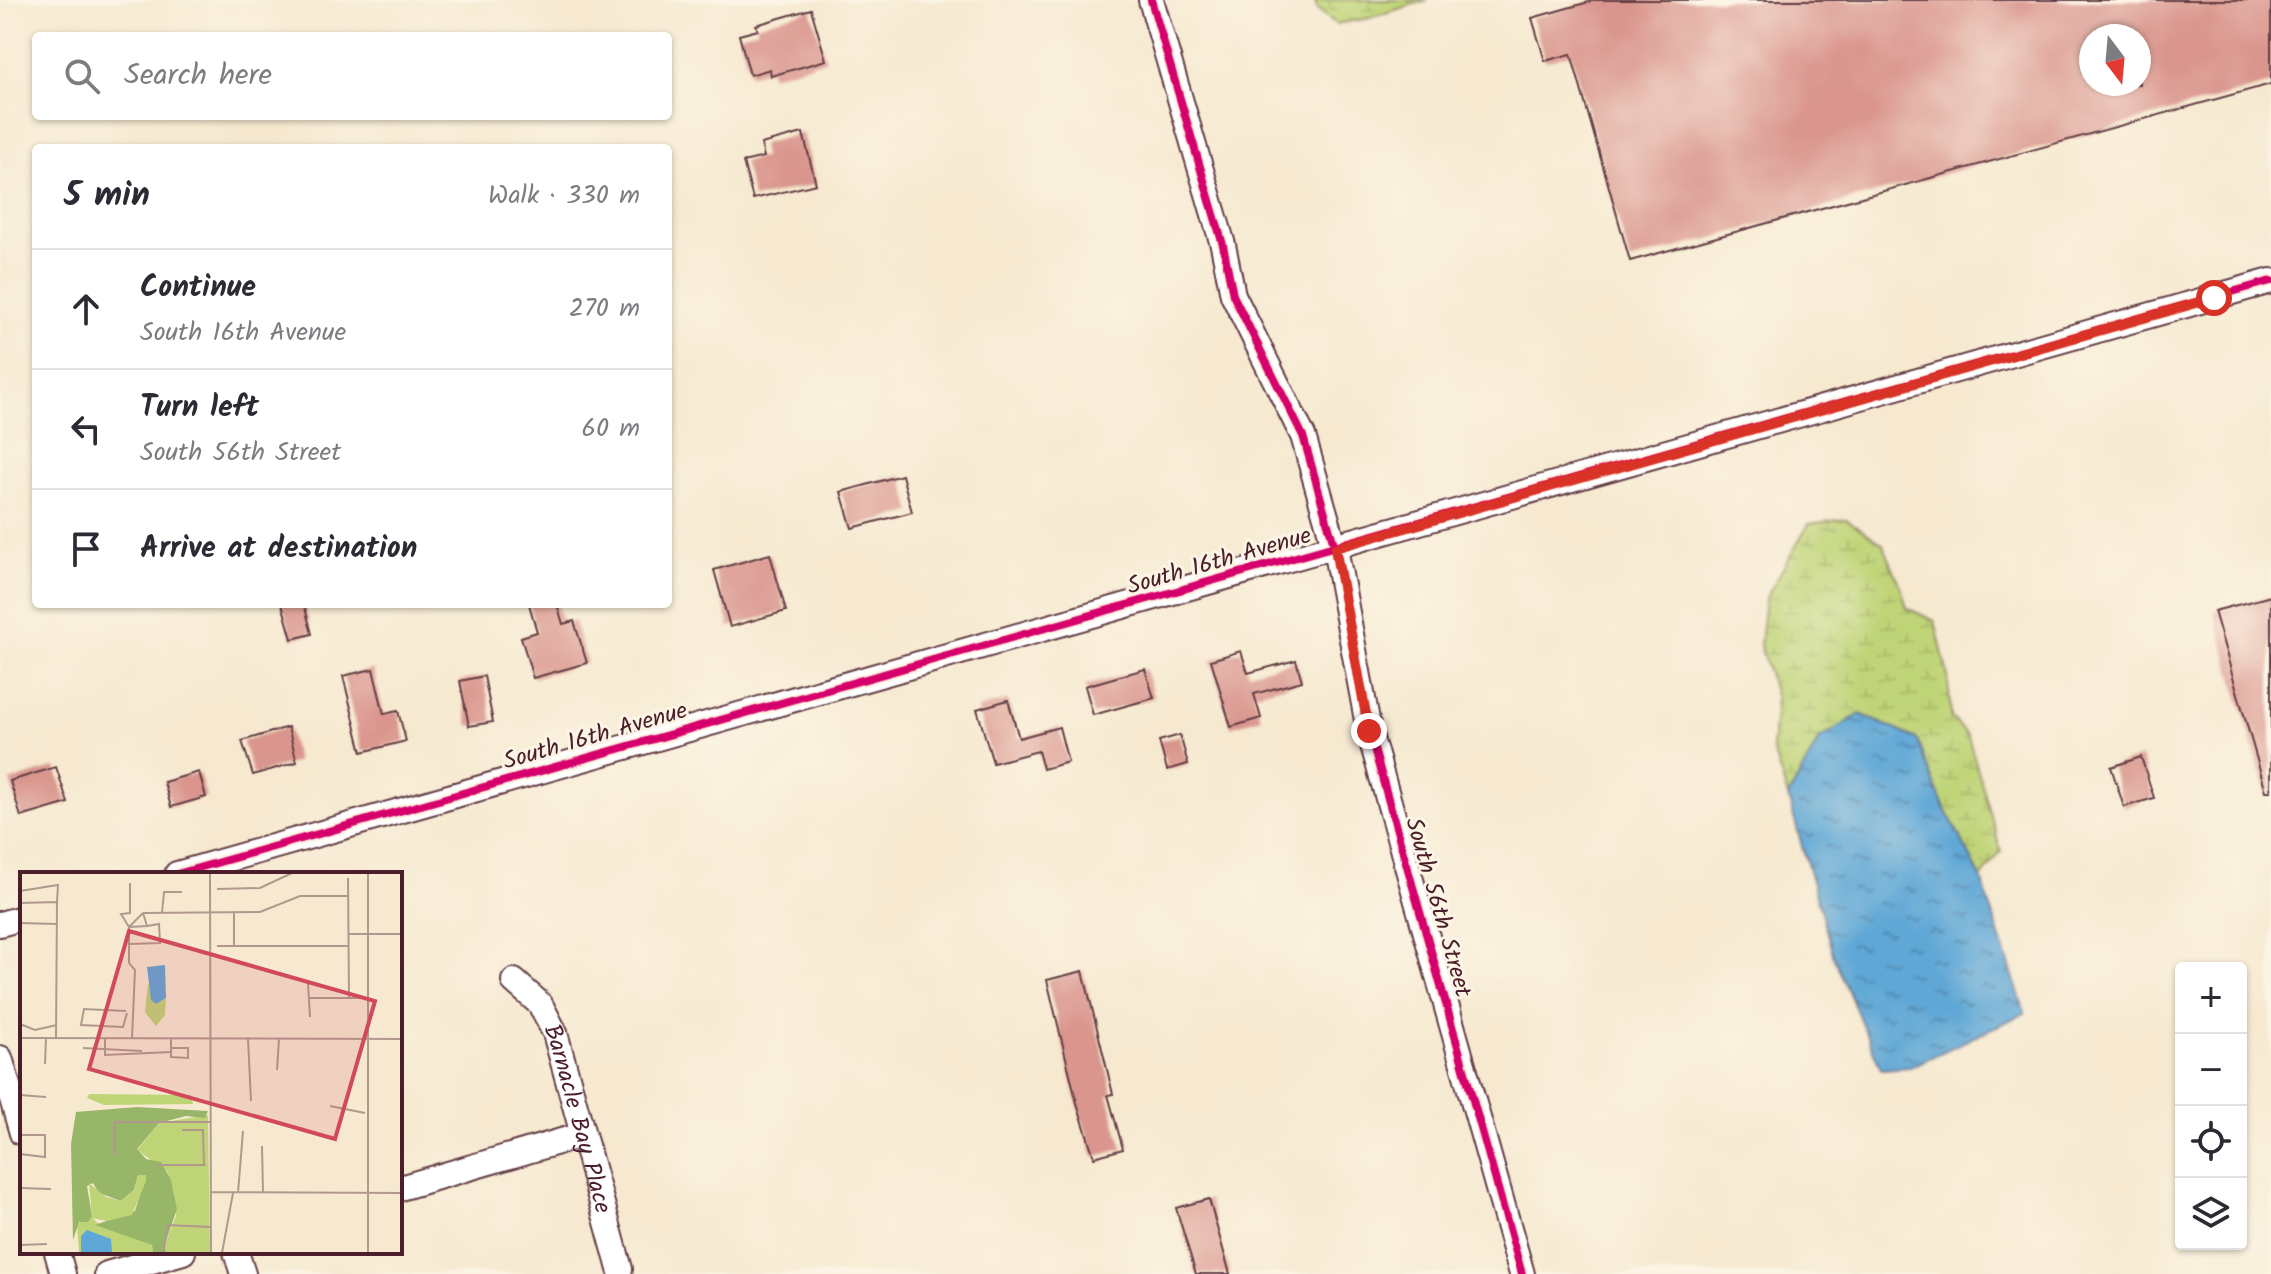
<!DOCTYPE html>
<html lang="en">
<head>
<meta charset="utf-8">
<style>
  body { margin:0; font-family:Kalam,sans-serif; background:#f2f2f3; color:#2b2b33 }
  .controls { position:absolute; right:24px; bottom:24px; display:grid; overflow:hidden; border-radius:8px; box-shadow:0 2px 6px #0004 }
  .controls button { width:72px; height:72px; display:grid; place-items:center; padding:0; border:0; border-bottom:2px solid #e1e1e2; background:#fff; color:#2b2b33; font:40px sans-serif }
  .compass { position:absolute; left:2079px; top:24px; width:72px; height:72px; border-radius:50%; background:#fff; box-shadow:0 2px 6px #0004; rotate:164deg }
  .stop { position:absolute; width:24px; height:24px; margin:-18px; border:6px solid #d93025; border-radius:50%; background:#fff }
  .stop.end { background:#d93025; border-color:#fff; box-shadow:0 2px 8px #0008 }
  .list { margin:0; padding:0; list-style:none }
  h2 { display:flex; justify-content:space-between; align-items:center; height:104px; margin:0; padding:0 32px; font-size:34px }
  h2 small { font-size:26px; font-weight:400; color:#7c7c81 }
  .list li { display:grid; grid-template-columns:52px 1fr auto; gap:24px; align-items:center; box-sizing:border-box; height:120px; padding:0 32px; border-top:2px solid #e1e1e2 }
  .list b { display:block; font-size:30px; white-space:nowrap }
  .list p { margin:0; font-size:26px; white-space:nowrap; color:#7c7c81 }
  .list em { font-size:26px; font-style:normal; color:#7c7c81 }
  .icon { flex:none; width:44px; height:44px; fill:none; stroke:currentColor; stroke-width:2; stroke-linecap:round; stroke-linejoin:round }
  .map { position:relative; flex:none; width:2271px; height:1274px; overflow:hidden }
  .search { position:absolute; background:#fff; box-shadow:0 2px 6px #0004; left:32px; top:32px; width:640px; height:88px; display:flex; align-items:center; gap:20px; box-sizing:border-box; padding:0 28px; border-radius:8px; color:#7c7c81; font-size:30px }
  .panel { position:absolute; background:#fff; box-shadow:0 2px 6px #0004; left:32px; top:144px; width:640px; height:464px; border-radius:8px }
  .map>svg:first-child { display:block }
  .wetland { fill:url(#wetland-marsh); stroke:#847a51; stroke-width:2 }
  .water { fill:url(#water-ripples); stroke:#546380; stroke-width:2 }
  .building { fill:#da968e; fill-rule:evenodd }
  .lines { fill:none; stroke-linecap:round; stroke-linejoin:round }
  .street-casing { stroke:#643d44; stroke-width:28 }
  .street { stroke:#fff; stroke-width:24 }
  .cycleway-casing { stroke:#fcf5e5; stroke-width:13 }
  .cycleway { stroke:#d6006c; stroke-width:8 }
  .route { stroke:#d93025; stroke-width:10 }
  .labels { text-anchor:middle; stroke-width:6; stroke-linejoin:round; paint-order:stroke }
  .street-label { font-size:24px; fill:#4a1f2b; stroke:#fcf5e5 }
  .inset-road { fill:none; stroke:#b1988e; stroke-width:2 }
  .view { fill:#d1495b; fill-opacity:0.15; stroke:#d1495b; stroke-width:4 }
  .inset-edge { fill:none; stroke:#4a1f2b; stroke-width:4 }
</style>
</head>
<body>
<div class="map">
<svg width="2271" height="1274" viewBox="0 0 2271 1274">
  <defs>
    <pattern id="wetland-marsh" width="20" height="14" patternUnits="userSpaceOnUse" patternTransform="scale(2)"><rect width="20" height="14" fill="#bfd477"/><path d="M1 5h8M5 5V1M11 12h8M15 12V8" fill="none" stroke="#a6b667"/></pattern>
    <pattern id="water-ripples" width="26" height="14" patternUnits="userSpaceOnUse" patternTransform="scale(2)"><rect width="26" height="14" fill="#5ea7d6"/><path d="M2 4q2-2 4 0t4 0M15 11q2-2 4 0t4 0" fill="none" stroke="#5087ae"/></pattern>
  </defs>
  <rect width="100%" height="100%" fill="#fcf5e5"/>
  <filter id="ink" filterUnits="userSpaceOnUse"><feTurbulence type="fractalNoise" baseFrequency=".0125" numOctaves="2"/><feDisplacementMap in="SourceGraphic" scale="16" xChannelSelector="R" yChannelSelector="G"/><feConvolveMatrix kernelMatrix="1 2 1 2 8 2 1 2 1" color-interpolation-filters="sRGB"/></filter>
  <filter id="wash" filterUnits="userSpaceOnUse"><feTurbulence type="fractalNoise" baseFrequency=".006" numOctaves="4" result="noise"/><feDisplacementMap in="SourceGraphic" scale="32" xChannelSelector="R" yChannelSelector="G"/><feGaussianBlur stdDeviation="1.8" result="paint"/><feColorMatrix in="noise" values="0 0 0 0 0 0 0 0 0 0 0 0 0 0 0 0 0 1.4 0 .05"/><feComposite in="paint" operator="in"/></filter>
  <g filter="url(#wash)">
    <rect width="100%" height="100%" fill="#f6e9d0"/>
    <g class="wetland">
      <polygon points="1315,0 1427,0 1370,18 1336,24 1317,9"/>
      <polygon points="1846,519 1883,544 1900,584 1907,608 1935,621 1948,677 1951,717 1968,736 2001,851 1981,878 1940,798 1917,739 1860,714 1819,740 1788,797 1772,748 1776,699 1760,645 1765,599 1809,524"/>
    </g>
    <polygon class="water" points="1860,714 1917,739 1940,798 1981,878 2025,1013 1910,1067 1881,1069 1834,958 1788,797 1819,740"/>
    <g id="blocks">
      <g class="building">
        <path d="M1596,0H2271V84L1630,261L1571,54L1545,61L1532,18ZM2091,36H2139V84H2091Z"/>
        <polygon points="811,9 826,60 771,76 770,69 750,75 739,35 758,30 756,25"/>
        <polygon points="803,133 816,184 753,199 743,162 764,157 761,144"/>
        <polygon points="902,475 912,512 852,528 841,492"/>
        <polygon points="770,554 786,611 730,627 714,570"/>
        <polygon points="2271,596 2271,791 2266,791 2214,611"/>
        <polygon points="282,604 304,604 312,634 292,639"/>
        <polygon points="529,604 557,604 563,624 574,621 587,663 533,678 521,637 537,632"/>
        <polygon points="1241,651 1248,673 1296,660 1302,681 1254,694 1261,718 1231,727 1211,660"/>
        <polygon points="373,669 384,714 398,711 406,741 362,752 343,676"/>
        <polygon points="1145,669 1154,698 1093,715 1085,686"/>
        <polygon points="484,676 493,722 469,726 460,681"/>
        <polygon points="1008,700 1019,738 1059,727 1068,762 1043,769 1038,751 993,763 977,709"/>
        <polygon points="288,727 297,762 253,775 242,741"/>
        <polygon points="1180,735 1188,764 1167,770 1159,741"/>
        <polygon points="2141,757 2154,798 2124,807 2111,767"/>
        <polygon points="56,767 68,803 21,817 10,781"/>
        <polygon points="199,772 206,797 171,807 164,782"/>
        <polygon points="1083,971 1113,1094 1108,1095 1123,1149 1094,1157 1077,1103 1047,980"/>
        <polygon points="1209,1199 1230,1274 1196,1274 1176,1208"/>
      </g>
    </g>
  </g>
  <g filter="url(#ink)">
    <use href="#blocks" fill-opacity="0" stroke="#643d44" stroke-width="2"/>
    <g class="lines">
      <defs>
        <g id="street">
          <polyline points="1151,0 1223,245 1233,295 1303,436 1335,548 1369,731 1522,1274"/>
          <polyline points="177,874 2271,281"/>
          <polyline points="0,924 22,918"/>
          <path id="s1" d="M514,981L540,1004L555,1033L620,1269"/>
          <polyline points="0,1058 22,1133"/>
          <polyline points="400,1188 582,1135"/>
          <polyline points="57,1252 63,1274"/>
          <polyline points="236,1252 243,1274"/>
          <polyline points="107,1274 183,1252"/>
        </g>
      </defs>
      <use href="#street" class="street-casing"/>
      <use href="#street" class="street"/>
      <defs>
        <g id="cycleway">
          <polyline points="1151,0 1223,245 1233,295 1303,436 1335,548 1369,731 1522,1274"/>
          <polyline points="177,874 2271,281"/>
        </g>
      </defs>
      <use href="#cycleway" class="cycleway-casing"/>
      <use href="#cycleway" class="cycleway"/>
    </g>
  </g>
  <g class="lines" filter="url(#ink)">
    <polyline class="route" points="1369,731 1335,548 2214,298"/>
  </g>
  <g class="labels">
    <g class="street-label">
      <text transform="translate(1219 560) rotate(-16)" y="8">South 16th Avenue</text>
      <text transform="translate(595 735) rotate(-16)" y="8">South 16th Avenue</text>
      <text transform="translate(1439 907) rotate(74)" y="8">South 56th Street</text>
      <text dy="8" stroke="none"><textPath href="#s1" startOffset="156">Barnacle Bay Place</textPath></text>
    </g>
  </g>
  <g transform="translate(20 872)">
    <rect width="382" height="382" fill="#f6e9d0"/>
    <path d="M188,243L190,381H147L144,375L156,344L154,321L147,299L117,278L139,251ZM72,344L76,350L132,373L133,381H59L57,352Z" fill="#bfd477"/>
    <path d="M117,235L188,239L185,246L166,244L139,251L117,277L126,287L141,290L151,308L157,337L144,375L147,381H133L132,373L75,353L115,339L126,303H118L114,318L101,329L79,321L73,311L67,314L72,344L68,350H59L53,368L51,272L56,240Z" fill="#97b668"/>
    <path d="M128,111L136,132L146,126L145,143L136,154L125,140ZM69,222L171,223L173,232L84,233L67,226ZM118,303H126V309L112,343L87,349L72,346L69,311L86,325L101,329L114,318Z" fill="#bfd477"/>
    <path d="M145,93L146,126L136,132L131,128L127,95ZM67,358L91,367L92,381H61V364Z" fill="#5ea7d6"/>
    <path class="inset-road" d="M190,1L191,381M348,1V381M328,6L329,126M110,11V41L101,42L109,55L123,41M197,17L240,16L272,1M0,19L38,13L37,30M0,31L37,30L36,166M123,41L240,40L280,24H328M142,41L144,20H162M214,41V74M0,51L37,52M329,62H382M109,72L140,71L139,52L127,54M197,74H329M288,111L290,145M288,126H344M106,139L64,137L61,153L103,155L107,141M0,152L15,158L37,153M0,166L382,167M85,166V183L151,180V167M112,166L115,98L109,91V55L127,54L123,41M228,167L231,229M63,176L122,179M151,176H168V186L151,185V180M25,192L26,166M257,198L259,167M0,223L26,225M310,234L345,241M162,258H183L184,293M0,263H25V285L0,282M242,274L243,320M95,283V250H191M137,293H186M0,316L31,317M191,320L382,321M218,321L223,259M0,373L27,372M143,381L148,353L191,355M202,381L213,321"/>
    <path class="view" d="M109,59L355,129L315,267L69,197Z"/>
    <rect width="382" height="382" class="inset-edge"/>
  </g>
</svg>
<div class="controls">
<button>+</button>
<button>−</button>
<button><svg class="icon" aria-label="locate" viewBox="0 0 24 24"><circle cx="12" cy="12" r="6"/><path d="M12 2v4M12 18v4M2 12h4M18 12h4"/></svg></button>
<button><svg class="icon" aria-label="layers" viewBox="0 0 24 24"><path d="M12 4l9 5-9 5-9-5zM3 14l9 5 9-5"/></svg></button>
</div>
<svg class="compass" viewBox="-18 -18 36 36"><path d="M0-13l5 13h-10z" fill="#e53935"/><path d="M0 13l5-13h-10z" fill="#7c7c81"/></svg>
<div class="stop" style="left:2214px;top:298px"></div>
<div class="stop end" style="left:1369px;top:731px"></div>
<div class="search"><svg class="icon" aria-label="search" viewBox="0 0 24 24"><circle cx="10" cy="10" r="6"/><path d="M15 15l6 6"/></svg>Search here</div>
<section class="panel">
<h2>5 min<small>Walk · 330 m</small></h2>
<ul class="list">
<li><svg class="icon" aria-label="ahead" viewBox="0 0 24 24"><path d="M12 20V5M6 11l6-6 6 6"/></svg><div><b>Continue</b><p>South 16th Avenue</p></div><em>270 m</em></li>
<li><svg class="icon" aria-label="left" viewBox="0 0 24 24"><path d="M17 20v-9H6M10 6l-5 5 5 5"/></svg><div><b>Turn left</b><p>South 56th Street</p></div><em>60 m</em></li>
<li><svg class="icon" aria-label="arrive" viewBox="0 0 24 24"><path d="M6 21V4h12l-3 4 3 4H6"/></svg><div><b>Arrive at destination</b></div></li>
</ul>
</section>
</div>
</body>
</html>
